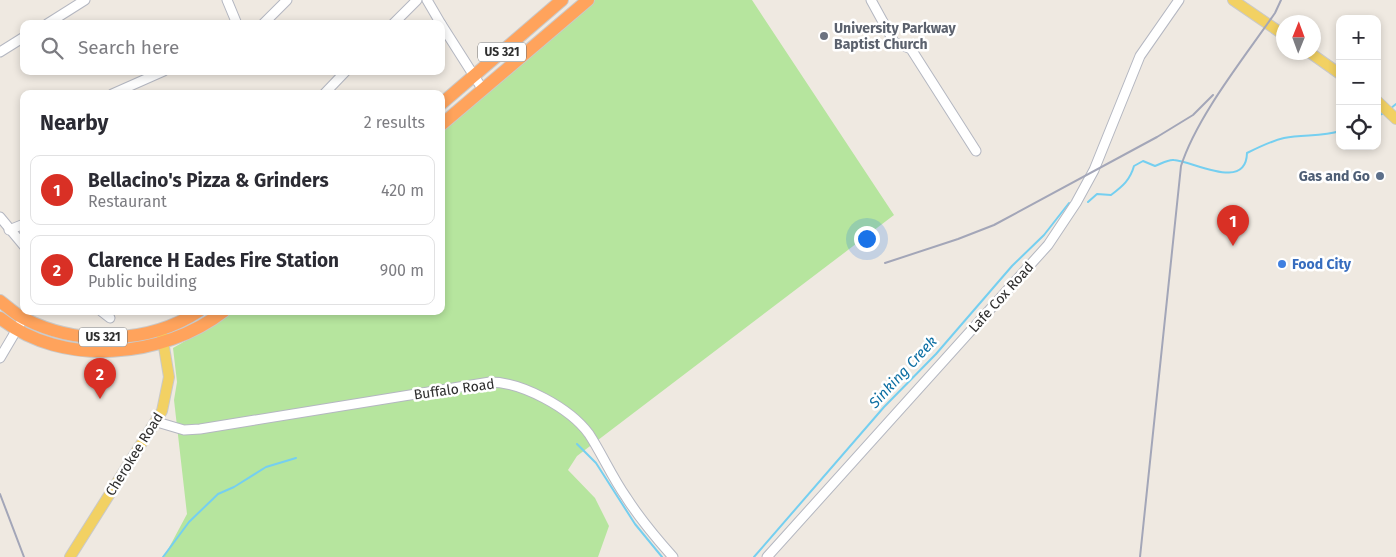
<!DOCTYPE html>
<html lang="en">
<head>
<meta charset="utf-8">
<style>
  body { margin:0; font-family:"Fira Sans",sans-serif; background:#f2f2f3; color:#2b2b33 }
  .controls { position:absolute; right:15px; top:15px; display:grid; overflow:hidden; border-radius:10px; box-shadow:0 2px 8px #0003 }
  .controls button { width:45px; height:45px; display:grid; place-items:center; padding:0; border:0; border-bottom:1px solid #e1e1e2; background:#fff; color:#2b2b33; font:25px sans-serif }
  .compass { position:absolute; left:1276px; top:15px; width:45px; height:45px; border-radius:50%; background:#fff; box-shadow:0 2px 8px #0003; rotate:1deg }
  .you { position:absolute; left:866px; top:238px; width:18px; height:18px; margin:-12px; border:4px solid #fff; border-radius:50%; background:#1a73e8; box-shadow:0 0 0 8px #1a73e833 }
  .badge { display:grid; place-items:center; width:32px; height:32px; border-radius:50%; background:#d93025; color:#fff; font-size:16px; font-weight:700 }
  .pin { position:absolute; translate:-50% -41px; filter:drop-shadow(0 1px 2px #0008) }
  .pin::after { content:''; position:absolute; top:26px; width:18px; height:15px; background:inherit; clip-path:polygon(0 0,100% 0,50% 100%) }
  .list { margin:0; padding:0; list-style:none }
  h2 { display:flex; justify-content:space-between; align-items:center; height:65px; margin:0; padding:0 20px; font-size:21px }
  h2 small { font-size:16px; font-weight:400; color:#7c7c81 }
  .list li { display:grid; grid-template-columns:32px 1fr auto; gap:15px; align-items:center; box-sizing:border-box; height:70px; margin:0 10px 10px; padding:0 10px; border:1px solid #e1e1e2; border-radius:10px }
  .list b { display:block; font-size:19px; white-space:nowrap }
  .list p { margin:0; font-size:16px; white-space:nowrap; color:#7c7c81 }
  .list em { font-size:16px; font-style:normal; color:#7c7c81 }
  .icon { flex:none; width:28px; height:28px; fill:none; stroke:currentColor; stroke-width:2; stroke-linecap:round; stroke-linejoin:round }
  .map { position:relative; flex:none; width:1396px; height:557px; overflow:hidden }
  .search { position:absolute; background:#fff; box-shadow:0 2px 8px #0003; left:20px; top:20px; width:425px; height:55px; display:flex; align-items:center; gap:12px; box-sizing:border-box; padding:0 18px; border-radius:10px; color:#7c7c81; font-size:19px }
  .panel { position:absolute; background:#fff; box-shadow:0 2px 8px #0003; left:20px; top:90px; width:425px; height:225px; border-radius:10px }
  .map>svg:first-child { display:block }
  .grass { fill:#b6e59e }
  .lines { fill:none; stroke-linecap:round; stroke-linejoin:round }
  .stream { stroke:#75cff0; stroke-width:2 }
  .minor-casing { stroke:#b4b7c1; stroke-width:11 }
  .major-casing { stroke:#c9c9c9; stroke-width:12 }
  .highway-casing { stroke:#c9c9c9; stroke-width:14 }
  .minor { stroke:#fff; stroke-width:9 }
  .major { stroke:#f2d163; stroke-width:10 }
  .highway { stroke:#ffa35c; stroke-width:12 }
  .rail { stroke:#a3a6b8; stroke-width:2 }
  .worship-dot { fill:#6b7280; stroke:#fff; stroke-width:2 }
  .service-dot { fill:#5c6f8a; stroke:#fff; stroke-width:2 }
  .shop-dot { fill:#3f7fe0; stroke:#fff; stroke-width:2 }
  .labels { text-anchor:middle; stroke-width:5; stroke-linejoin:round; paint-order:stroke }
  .shield { fill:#fff; stroke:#6d6d6d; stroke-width:1 }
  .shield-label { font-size:12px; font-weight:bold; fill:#2e2e2e }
  .worship-label { font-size:14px; font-weight:bold; fill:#5b616d; stroke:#fff; text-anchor:start }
  .service-label { font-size:14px; font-weight:bold; fill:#4e5e75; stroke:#fff; text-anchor:end }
  .shop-label { font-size:14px; font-weight:bold; fill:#366cbe; stroke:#fff; text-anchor:start }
  .street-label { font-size:14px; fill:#2e2e2e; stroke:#fff }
  .water-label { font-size:15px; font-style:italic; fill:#0d6fa3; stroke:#fff }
</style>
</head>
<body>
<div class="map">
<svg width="1396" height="557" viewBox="0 0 1396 557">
  <rect width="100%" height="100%" fill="#efe9e1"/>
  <polygon class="grass" points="595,0 752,0 894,215 577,456 568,470 595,498 609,526 598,557 164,557 187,514 174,400 177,382 173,348 208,328 230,311 441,311 441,131"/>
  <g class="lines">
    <g class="stream">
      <polyline points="1390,109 1396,104"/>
      <polyline points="1377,116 1384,113"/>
      <path d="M1088,202L1097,194L1111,195C1123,186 1130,180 1134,166L1143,161L1155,166C1161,164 1168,159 1174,160C1193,161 1246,192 1247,153C1259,147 1271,141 1284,138C1303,134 1322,137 1340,131"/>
      <polyline points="577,444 596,463 635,524 662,557"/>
      <polyline points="163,557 189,522 218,494 234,487 266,467 296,458"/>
      <polyline points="754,557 884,407 936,354 1012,266 1044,235 1069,203"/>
    </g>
    <defs>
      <g id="minor">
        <polyline points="227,0 237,24"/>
        <polyline points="427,0 441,24"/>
        <polyline points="871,0 894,42 911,49 976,151"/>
        <polyline points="47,24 85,0"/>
        <polyline points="263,24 287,0"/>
        <polyline points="393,24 417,0"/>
        <polyline points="441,24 483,90"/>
        <polyline points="0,52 24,37"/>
        <polyline points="112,94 164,71"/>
        <polyline points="324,94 346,71"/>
        <polyline points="0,217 24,246"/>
        <polyline points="9,230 24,224"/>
        <polyline points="101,311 110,318"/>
        <polyline points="0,358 20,324"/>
        <path d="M157,422L184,430L200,429L490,382C522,382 570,408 589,434C602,454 612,477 626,497C640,519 656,538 673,557"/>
        <polyline points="767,557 1048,245 1076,203 1094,170 1140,56 1179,0"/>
      </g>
      <g id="major">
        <polyline points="1233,0 1284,35"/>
        <polyline points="1309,52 1340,74"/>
        <polyline points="1377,101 1396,119"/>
        <polyline points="70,557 162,411 169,377 162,335"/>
      </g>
      <g id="highway">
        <polyline points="441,104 562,0"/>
        <polyline points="441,125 588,0"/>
        <path d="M0,301C8,307 16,315 25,319C78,346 149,344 199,311"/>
        <path d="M0,318C62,368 164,358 224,311"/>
      </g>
    </defs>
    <use href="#minor" class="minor-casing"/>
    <use href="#major" class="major-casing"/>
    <use href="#highway" class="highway-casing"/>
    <use href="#minor" class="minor"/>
    <use href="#major" class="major"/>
    <use href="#highway" class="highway"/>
    <g class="rail">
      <polyline points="885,263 958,239 994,225 1157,137 1193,115 1213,95"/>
      <polyline points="0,494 24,557"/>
      <path d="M1140,557L1181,166C1197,116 1244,58 1275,13L1281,0"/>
    </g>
  </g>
  <circle class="worship-dot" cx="824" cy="36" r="5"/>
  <circle class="service-dot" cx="1380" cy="176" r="5"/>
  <circle class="shop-dot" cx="1282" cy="264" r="5"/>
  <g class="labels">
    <g class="shield">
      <rect x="478" y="42.5" width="48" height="19" rx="4"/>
      <rect x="79" y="327.5" width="48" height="19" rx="4"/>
    </g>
    <g class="shield-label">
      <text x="502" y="56">US 321</text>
      <text x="103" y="341">US 321</text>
    </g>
    <g class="worship-label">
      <text x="834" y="33">University Parkway<tspan x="834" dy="16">Baptist Church</tspan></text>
    </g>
    <g class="service-label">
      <text x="1370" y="181">Gas and Go</text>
    </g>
    <g class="shop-label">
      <text x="1292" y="269">Food City</text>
    </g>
    <g class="street-label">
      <text transform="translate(1001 297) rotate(-48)" y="5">Lafe Cox Road</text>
      <text transform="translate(454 389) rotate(-8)" y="5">Buffalo Road</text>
      <text transform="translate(134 454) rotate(-58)" y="5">Cherokee Road</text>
    </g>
    <g class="water-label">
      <text transform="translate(903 372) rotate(-47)" y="5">Sinking Creek</text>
    </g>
  </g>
</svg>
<div class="controls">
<button>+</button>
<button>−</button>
<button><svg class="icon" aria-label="locate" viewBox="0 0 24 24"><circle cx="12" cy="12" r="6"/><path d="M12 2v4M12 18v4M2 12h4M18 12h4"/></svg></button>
</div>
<svg class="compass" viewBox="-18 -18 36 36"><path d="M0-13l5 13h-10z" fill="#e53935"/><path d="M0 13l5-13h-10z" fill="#7c7c81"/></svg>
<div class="you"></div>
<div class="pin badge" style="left:1233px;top:246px">1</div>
<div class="pin badge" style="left:100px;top:399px">2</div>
<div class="search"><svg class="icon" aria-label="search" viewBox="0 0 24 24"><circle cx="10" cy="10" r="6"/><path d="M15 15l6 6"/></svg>Search here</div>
<section class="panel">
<h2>Nearby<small>2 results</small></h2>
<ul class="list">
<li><span class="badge">1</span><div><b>Bellacino's Pizza &amp; Grinders</b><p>Restaurant</p></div><em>420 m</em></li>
<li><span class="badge">2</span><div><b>Clarence H Eades Fire Station</b><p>Public building</p></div><em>900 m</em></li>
</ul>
</section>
</div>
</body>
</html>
